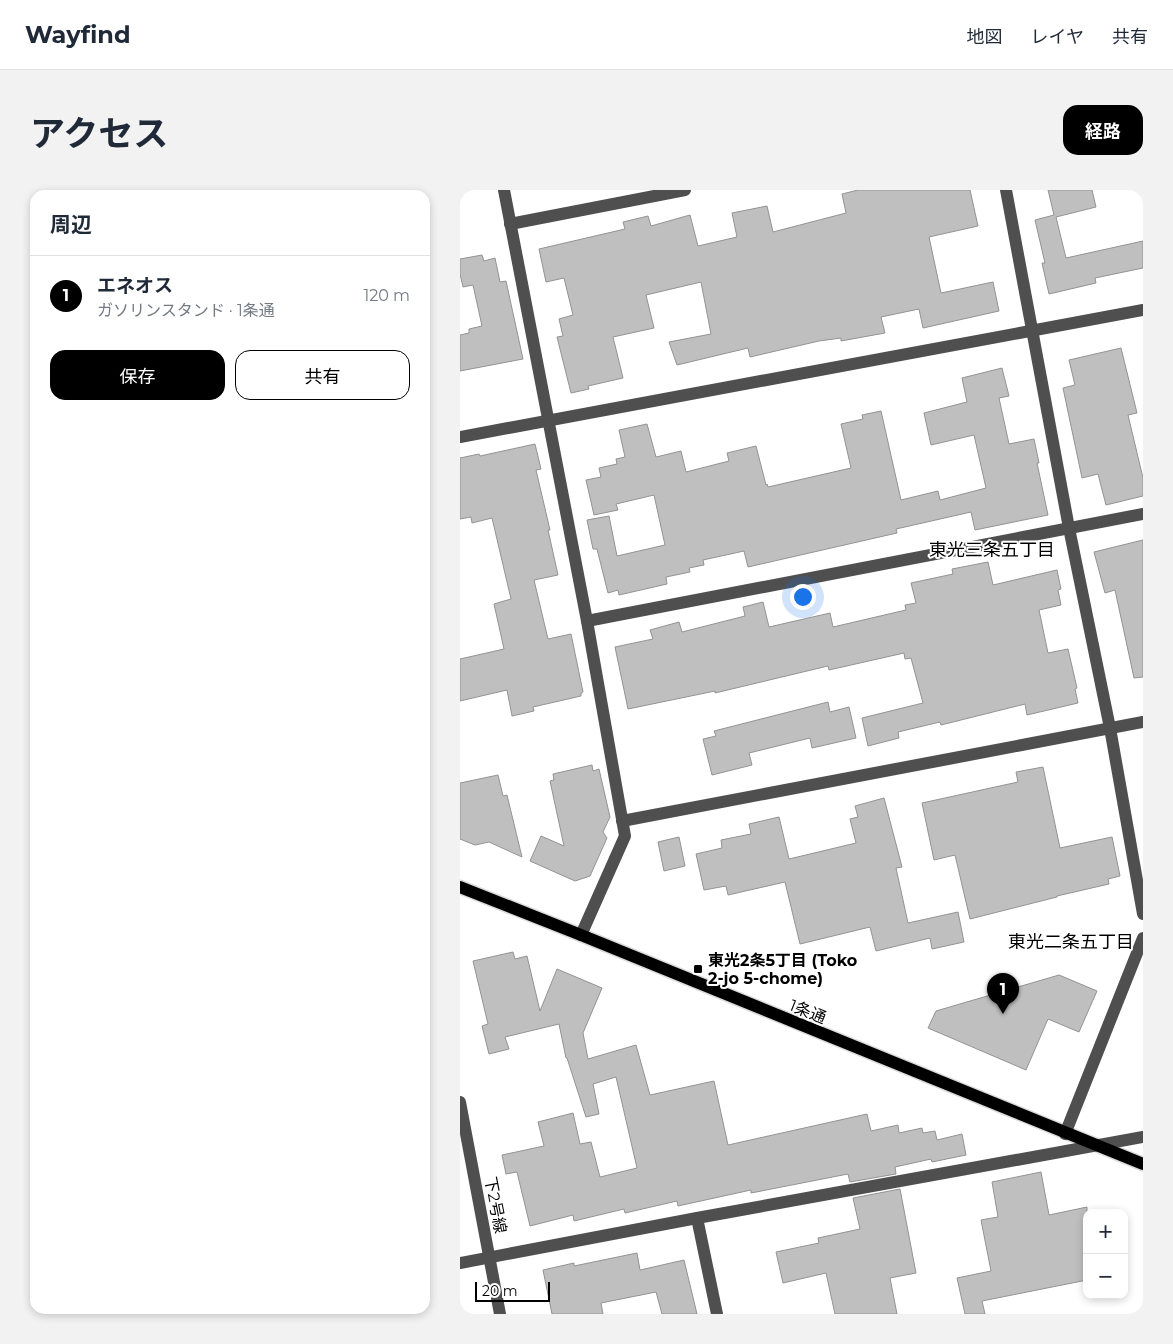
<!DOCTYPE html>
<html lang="ja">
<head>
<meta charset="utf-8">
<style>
  body { margin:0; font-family:Montserrat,"Noto Sans JP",sans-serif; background:#f2f2f3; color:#1f2937 }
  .controls { position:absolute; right:15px; bottom:15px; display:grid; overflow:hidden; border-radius:10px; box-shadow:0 2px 8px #0003 }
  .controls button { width:45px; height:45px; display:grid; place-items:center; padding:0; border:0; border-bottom:1px solid #e0e1e3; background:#fff; color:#1f2937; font:25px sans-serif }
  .scale { position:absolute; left:15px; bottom:12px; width:75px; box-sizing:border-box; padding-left:5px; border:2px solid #000; border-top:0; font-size:14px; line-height:18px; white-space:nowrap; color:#000; -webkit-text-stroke:4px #fff; paint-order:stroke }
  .you { position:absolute; left:342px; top:406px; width:18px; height:18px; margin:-12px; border:4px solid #fff; border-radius:50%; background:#1a73e8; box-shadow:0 0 0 8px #1a73e833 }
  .badge { display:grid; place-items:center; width:32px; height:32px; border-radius:50%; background:#000; color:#fff; font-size:16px; font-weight:700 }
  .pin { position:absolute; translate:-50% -41px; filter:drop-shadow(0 1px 2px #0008) }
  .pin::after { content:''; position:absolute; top:26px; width:18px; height:15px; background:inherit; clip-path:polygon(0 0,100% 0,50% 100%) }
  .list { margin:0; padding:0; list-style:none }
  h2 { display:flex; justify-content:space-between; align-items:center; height:65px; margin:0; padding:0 20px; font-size:21px }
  h2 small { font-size:16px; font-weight:400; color:#747a83 }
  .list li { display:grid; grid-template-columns:32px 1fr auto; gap:15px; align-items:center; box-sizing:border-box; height:80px; padding:0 20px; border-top:1px solid #e0e1e3 }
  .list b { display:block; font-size:19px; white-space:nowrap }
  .list p { margin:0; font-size:16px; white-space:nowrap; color:#747a83 }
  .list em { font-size:16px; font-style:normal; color:#747a83 }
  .actions { display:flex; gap:10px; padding:15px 20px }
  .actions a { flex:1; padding:11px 0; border:1px solid #000; border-radius:15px; text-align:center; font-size:18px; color:#000 }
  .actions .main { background:#000; color:#fff }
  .map { position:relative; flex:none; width:683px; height:1124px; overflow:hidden; border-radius:15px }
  header { display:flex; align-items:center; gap:30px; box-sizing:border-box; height:70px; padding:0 25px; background:#fff; border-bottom:1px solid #e0e1e3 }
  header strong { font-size:24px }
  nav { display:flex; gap:28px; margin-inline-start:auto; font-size:18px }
  .intro { display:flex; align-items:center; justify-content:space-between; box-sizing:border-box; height:120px; padding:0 30px }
  h1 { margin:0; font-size:35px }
  .button { padding:12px 22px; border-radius:15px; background:#000; color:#fff; font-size:18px; font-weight:700 }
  main { display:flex; gap:30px; padding:0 30px }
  aside { flex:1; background:#fff; border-radius:15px; box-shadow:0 2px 8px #0003 }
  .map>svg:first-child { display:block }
  .building { fill:#bfbfbf; stroke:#939393 }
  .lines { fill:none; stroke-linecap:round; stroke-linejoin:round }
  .major-casing { stroke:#dbdbdb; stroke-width:15 }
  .minor { stroke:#4f4f4f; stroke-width:12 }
  .major { stroke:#000; stroke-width:12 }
  .poi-dot { fill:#000; stroke:#fff; stroke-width:2 }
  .labels { text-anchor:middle; stroke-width:4; stroke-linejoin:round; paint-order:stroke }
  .poi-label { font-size:16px; font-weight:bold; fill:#000; stroke:#fff; text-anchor:start }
  .street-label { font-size:16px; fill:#000; stroke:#fff }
  .neighbourhood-label { font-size:18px; fill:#000; stroke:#fff }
</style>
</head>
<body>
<header>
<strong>Wayfind</strong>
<nav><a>地図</a><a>レイヤ</a><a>共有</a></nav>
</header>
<div class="intro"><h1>アクセス</h1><a class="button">経路</a></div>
<main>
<aside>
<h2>周辺<small></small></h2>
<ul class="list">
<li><span class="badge">1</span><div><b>エネオス</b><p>ガソリンスタンド · 1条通</p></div><em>120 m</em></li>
</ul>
<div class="actions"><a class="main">保存</a><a>共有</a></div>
</aside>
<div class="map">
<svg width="683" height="1124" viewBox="0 0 683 1124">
  <rect width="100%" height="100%" fill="#fff"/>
  <g class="building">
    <polygon points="398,0 510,0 518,36 469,47 481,103 533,92 539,121 463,138 459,119 421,127 425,143 381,151 381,148 359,151 290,167 288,158 217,175 209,152 251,144 241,92 186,105 194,138 153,147 163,188 128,196 129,199 111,203 97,147 103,146 99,129 113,125 104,88 86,92 79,59 165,39 163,32 188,26 191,36 230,25 238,56 277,47 272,23 307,16 313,42 386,23 382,4"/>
    <polygon points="588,0 632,0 636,17 596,27 606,68 683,51 683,78 635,88 636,93 589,104 582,73 585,73 575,30 594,25"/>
    <polygon points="22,65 24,71 35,68 40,92 46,91 63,169 0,181 0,145 9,143 9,139 22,136 13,95 3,97 0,84 0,69"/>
    <polygon points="661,158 677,223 668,225 683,288 683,306 646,315 638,284 622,288 603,198 615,195 609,170"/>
    <polygon points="542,178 549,206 539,208 549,254 574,249 579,273 577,273 588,325 515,340 511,322 436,339 437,343 288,377 284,361 243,370 244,375 229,378 230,382 206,387 207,394 159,405 158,400 148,403 137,359 133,359 127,330 149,326 157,366 205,355 194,305 156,314 158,320 134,325 126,290 141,287 139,278 157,274 156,269 165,267 159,240 187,234 196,267 221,261 226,282 269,271 267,263 296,256 306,295 307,294 308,297 391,278 381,234 403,229 402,225 421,221 441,310 478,301 480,310 526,298 514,245 471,255 464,223 507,212 502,188"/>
    <polygon points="75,254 81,279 76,280 90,340 88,340 98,385 74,390 88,449 111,444 123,502 121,503 121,506 73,517 74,521 52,526 47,500 0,511 0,469 44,459 34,414 51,409 32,328 12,333 11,327 0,329 0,268 19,264 20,266"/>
    <polygon points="683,350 683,487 674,488 655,400 645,403 634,362"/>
    <polygon points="528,372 533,395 597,380 601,399 598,400 601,415 579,420 588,463 608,459 617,498 615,499 618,513 567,525 565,514 481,535 480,532 438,542 439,548 408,556 402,528 463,513 451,468 445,469 444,463 369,480 368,476 255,503 255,501 168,519 155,457 193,449 190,440 219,432 222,442 285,426 283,417 303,412 309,437 370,423 373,437 446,420 445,415 456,413 451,393 493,384 492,379"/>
    <polygon points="368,512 370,522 389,517 396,548 352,558 350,548 289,563 292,575 252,585 243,549 256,546 254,541"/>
    <polygon points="132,575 133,581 139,579 150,627 143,642 147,648 130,686 115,691 70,671 81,646 104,656 90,591 94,590 93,584"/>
    <polygon points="583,577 600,658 652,647 660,686 648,689 649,694 597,706 597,707 510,729 495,665 474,670 462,613 558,592 556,582"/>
    <polygon points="38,585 43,606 47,605 62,667 29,652 15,655 0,649 0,593"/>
    <polygon points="424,608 442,677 436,678 448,733 498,722 504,752 472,759 470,748 416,761 410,737 340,754 325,692 268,705 266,696 244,700 236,664 262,658 261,650 291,644 289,634 319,627 329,669 396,653 390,629 398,627 395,616"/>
    <polygon points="219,647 225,676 204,681 198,652"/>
    <polygon points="53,762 55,769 67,766 80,821 97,779 142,798 123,843 128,869 176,855 190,905 254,891 268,955 407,924 411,941 438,935 439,943 462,938 463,943 475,941 477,950 502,944 506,965 472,972 471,969 435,977 436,984 390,992 388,984 291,1003 291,1000 218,1016 217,1011 165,1023 164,1019 114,1031 113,1025 70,1036 57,982 46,984 42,965 84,956 78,932 113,923 120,954 131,952 140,987 177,978 156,887 133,894 139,924 126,927 107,868 106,868 99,834 45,847 49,859 29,864 22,836 28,834 13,771"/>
    <polygon points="599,785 637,801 619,842 588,829 566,880 468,838 476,821"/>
    <polygon points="581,982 589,1025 627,1017 627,1090 522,1111 525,1124 505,1124 497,1088 531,1081 521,1030 538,1027 532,992"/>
    <polygon points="440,999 456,1083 430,1088 437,1124 375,1124 366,1083 323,1093 316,1062 359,1053 358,1048 400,1039 393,1008"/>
    <polygon points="177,1063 180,1080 224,1070 237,1124 202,1124 196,1102 141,1113 143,1124 92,1124 83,1080 114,1073 114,1076"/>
  </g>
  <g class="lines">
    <defs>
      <polyline id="major" points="0,697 121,745 683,974"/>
    </defs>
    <use href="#major" class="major-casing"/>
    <g class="minor">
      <polyline points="44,0 127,431 165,646 121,745"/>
      <polyline points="546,0 609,338 650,538 683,724"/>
      <polyline points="50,34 225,0"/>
      <polyline points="0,247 683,120"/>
      <polyline points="127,431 683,324"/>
      <polyline points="162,631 683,532"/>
      <polyline points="0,912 40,1124"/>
      <polyline points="605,944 683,748"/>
      <polyline points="237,1028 257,1124"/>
      <polyline points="0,1073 237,1028 683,947"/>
    </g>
    <use href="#major" class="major"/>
  </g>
  <rect class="poi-dot" x="233" y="774" width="10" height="10" rx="2.5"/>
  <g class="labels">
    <g class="poi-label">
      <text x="248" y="776">東光2条5丁目 (Toko<tspan x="248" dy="18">2-jo 5-chome)</tspan></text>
    </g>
    <g class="street-label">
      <text transform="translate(348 821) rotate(22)" y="6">1条通</text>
      <text transform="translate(36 1015) rotate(79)" y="6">下2号線</text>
    </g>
    <g class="neighbourhood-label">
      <text x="532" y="366">東光三条五丁目</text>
      <text x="611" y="758">東光二条五丁目</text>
    </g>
  </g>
</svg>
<div class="controls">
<button>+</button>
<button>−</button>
</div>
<div class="scale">20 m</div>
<div class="you"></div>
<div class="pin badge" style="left:543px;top:824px">1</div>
</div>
</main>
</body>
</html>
